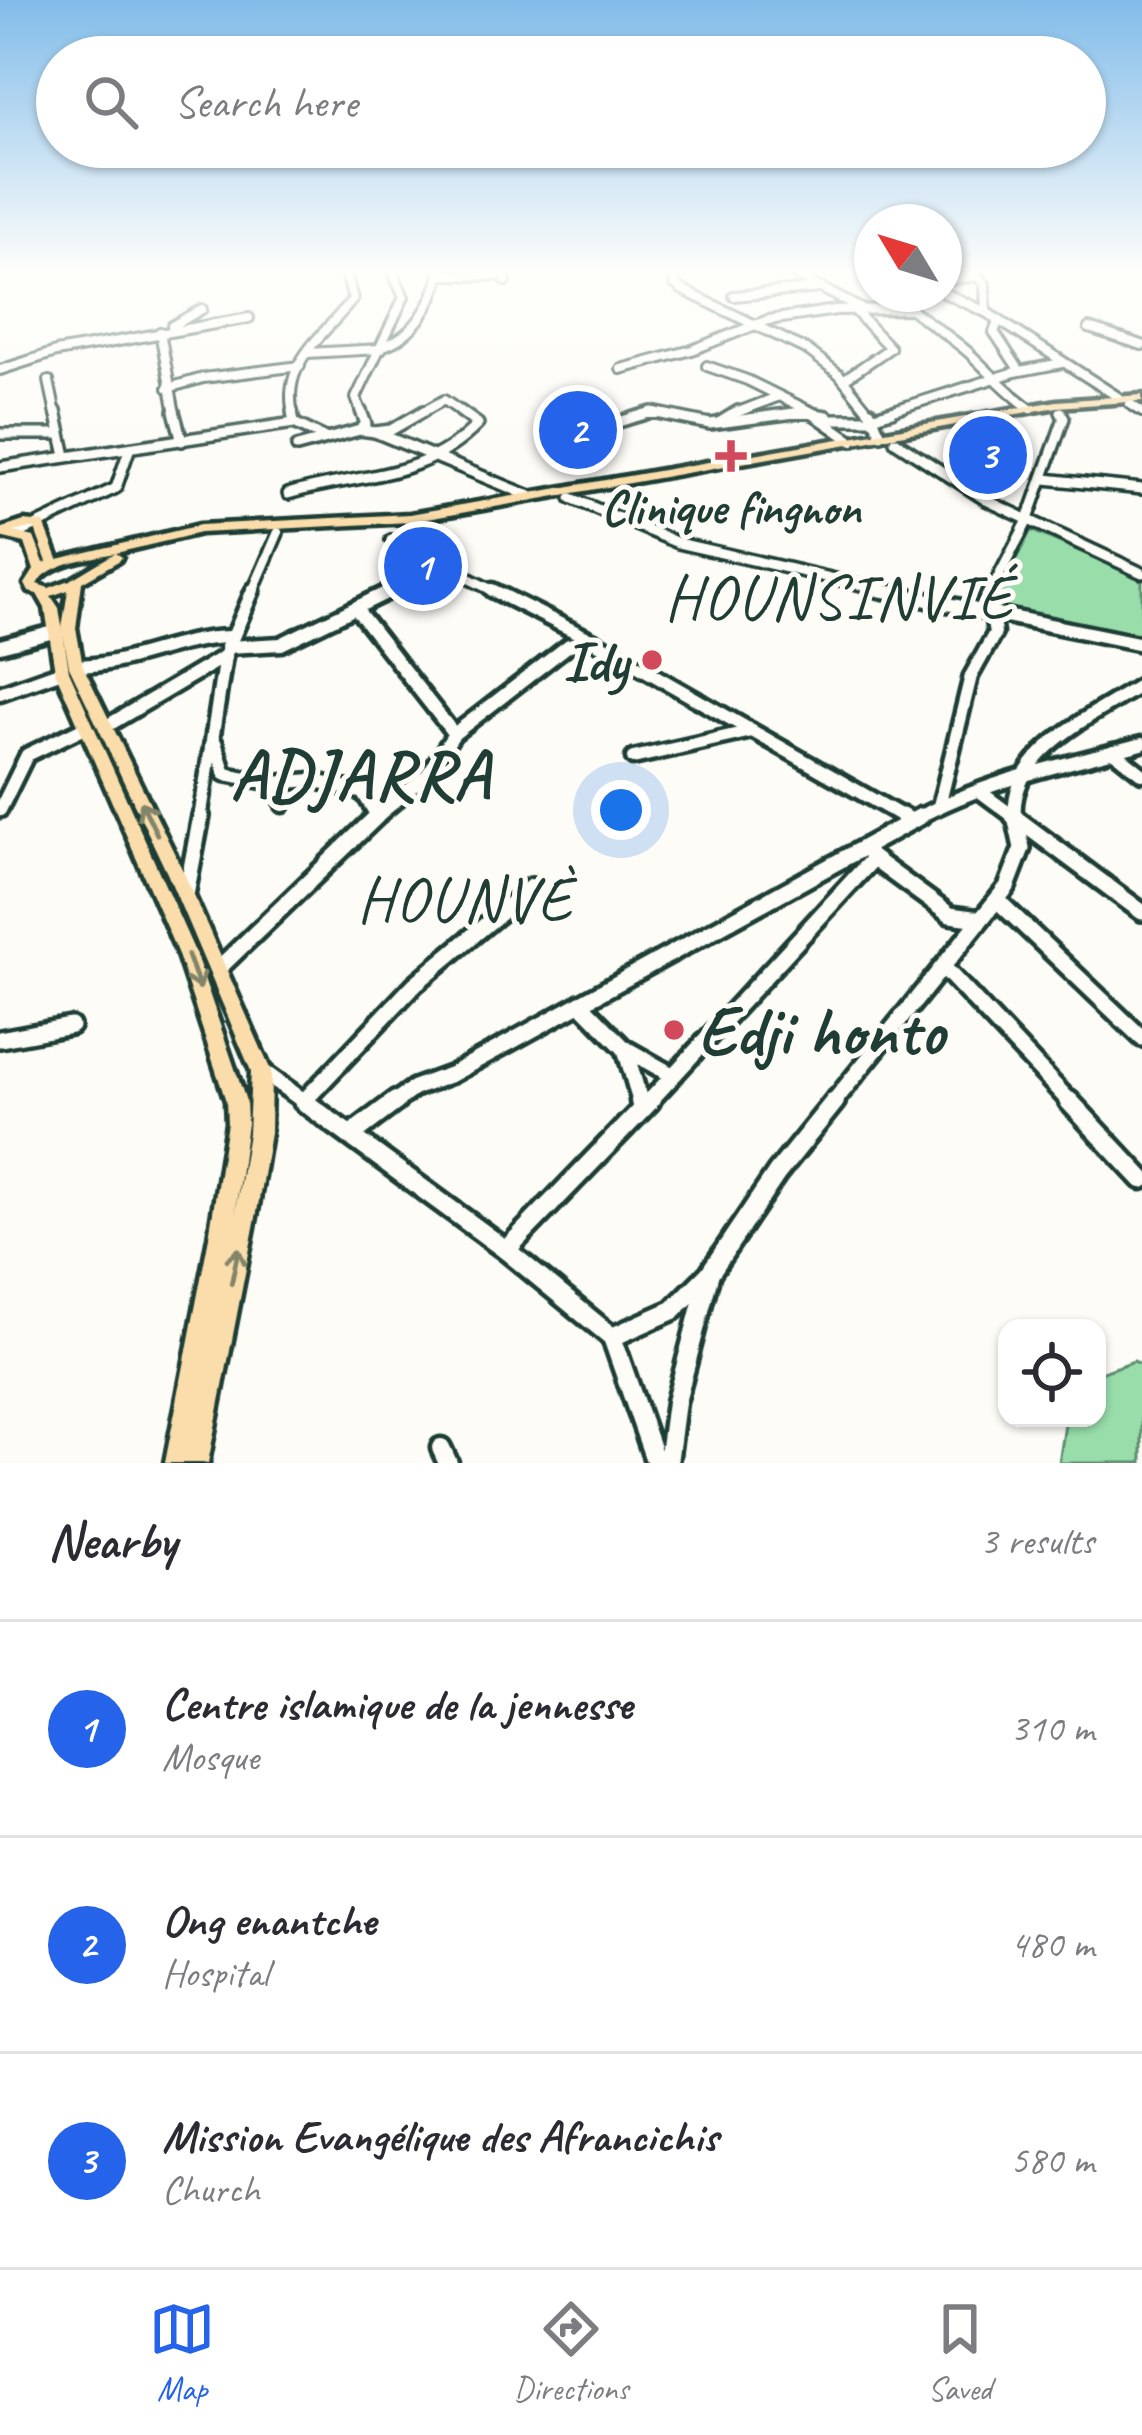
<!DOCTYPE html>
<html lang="en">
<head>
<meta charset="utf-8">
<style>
  body { margin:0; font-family:Caveat,sans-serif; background:#f7f7f7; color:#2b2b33 }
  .controls { position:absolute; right:36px; bottom:36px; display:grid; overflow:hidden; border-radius:24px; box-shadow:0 3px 9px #0004 }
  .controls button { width:108px; height:108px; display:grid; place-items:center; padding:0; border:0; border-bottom:3px solid #e1e1e2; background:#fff; color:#2b2b33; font:60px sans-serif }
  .compass { position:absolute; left:854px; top:204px; width:108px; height:108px; border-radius:50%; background:#fff; box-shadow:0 3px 9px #0004; rotate:308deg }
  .you { position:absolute; left:621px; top:810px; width:42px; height:42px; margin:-30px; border:9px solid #fff; border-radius:50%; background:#1a73e8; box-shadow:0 0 0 18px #1a73e833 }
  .badge { display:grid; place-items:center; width:78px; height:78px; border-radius:50%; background:#2563eb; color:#fff; font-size:39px; font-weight:700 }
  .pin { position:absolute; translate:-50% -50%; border:6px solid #fff; box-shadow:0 3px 12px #0006 }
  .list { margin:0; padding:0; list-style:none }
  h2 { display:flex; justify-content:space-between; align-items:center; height:156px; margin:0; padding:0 48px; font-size:51px }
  h2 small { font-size:39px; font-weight:400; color:#7c7c81 }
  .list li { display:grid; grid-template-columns:78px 1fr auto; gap:36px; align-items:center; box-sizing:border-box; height:216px; padding:0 48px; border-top:3px solid #e1e1e2 }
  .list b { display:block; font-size:45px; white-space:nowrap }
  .list p { margin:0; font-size:39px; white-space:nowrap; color:#7c7c81 }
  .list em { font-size:39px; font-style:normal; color:#7c7c81 }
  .icon { flex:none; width:66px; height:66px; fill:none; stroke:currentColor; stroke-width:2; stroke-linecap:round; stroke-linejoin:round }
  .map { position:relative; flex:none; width:1142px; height:1463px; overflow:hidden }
  .search { position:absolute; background:#fff; box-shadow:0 3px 9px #0004; left:36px; right:36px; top:36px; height:132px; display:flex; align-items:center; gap:30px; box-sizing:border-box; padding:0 42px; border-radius:66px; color:#7c7c81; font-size:45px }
  .sheet { height:804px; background:#fff }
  nav { display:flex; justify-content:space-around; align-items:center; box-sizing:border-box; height:168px; border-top:3px solid #e1e1e2; background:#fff; font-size:33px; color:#7c7c81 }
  nav a { display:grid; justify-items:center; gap:6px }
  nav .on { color:#2563eb }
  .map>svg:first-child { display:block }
  .green { fill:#98ddaa; stroke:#5c8d6f; stroke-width:3 }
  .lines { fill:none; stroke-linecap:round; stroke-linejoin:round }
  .minor-far4-casing { stroke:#1f3d34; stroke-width:14 }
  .minor-far3-casing { stroke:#1f3d34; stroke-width:16 }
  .minor-far2-casing { stroke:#1f3d34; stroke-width:21 }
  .minor-far1-casing { stroke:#1f3d34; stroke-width:24 }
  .minor-casing { stroke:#1f3d34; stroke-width:27 }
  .major-casing { stroke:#1f3d34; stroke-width:9 }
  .minor-far4 { stroke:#fdfcf7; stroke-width:8 }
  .minor-far3 { stroke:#fdfcf7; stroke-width:9 }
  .minor-far2 { stroke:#fdfcf7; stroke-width:12 }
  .minor-far1 { stroke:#fdfcf7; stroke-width:15 }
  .minor { stroke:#fdfcf7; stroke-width:18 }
  .major { fill:#faddab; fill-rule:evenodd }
  .oneway { stroke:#82856a }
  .poi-dot { fill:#d1495b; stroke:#fdfcf7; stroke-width:4.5 }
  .labels { text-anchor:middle; stroke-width:10; stroke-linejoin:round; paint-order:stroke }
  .far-poi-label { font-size:48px; font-weight:bold; fill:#1f3d34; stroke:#fdfcf7 }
  .poi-label { font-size:57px; font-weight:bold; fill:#1f3d34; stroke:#fdfcf7; text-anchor:end }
  .quarter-label { font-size:63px; letter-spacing:3px; fill:#1f3d34; stroke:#fdfcf7 }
  .district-label { font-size:69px; font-weight:bold; letter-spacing:3px; fill:#1f3d34; stroke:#fdfcf7 }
  .near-poi-label { font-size:69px; font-weight:bold; fill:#1f3d34; stroke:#fdfcf7; text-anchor:start }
</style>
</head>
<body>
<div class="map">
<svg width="1142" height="1463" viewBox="0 0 1142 1463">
  <rect width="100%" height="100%" fill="#fdfcf7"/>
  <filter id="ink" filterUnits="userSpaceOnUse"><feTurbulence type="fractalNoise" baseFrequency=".00833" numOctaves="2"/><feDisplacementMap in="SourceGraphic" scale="24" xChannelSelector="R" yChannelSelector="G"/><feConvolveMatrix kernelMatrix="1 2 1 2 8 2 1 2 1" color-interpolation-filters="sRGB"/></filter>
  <g filter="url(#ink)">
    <g class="green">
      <polygon points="1031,530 1142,578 1142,641 992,606"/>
      <polygon points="1134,1361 1142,1365 1142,1463 1059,1463 1066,1418 1097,1418 1097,1374"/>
    </g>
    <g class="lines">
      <defs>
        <g id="minor-far4">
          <polyline points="671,271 675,284 683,290 809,351 839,374 871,414"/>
          <polyline points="789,271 863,310"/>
          <polyline points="972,271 985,284 986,312 1118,397"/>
          <polyline points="440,275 503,276 506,281"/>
          <polyline points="944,280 978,276"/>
          <polyline points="944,293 986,312"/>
          <path d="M894,294C917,317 944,331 968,352C990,372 1006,392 1031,409"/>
          <polyline points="734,296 819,288"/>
          <polyline points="999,320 994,332 1018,368"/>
          <polyline points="172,326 202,309"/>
          <polyline points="1089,328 1142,345"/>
          <polyline points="160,332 175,414"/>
          <path d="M381,347C415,336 433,304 441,271"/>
          <polyline points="307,353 381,349"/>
          <polyline points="707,366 747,380 816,414"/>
          <polyline points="621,369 692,350 768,320 836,310 911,309"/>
          <polyline points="0,370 56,352 249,318"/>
          <polyline points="846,378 890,348 857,313"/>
          <polyline points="49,381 56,414"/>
          <polyline points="168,388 203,378 300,366"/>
          <polyline points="1130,404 1142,412"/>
          <path d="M293,414C281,362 324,336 353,299L345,271"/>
          <polyline points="362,414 356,398 404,297 392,271"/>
          <polyline points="419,414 444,400 464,414"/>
          <polyline points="645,414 662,414"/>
          <polyline points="733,414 777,397"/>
          <polyline points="786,414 815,414"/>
          <polyline points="881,414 1015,372 1062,363"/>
        </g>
        <g id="minor-far3">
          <polyline points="56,411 66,456"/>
          <polyline points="174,411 182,441"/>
          <polyline points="292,411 294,423"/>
          <polyline points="809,411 852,441"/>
          <polyline points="870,411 881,435"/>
          <polyline points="874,416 892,411"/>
          <polyline points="832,419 875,419"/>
          <polyline points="720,422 738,411"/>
          <polyline points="605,426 652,412 710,424 802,412 827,416"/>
          <polyline points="360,430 366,424 361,411"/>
          <polyline points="375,432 391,430 424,411"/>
          <polyline points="0,434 61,434"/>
          <polyline points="895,441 986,500 1142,573"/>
          <polyline points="297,447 360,430 375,432 530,496"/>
          <polyline points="0,467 294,423 325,438"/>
          <polyline points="1045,479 1142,489"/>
          <path d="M288,494C356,473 422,482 478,424L460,411"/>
          <polyline points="571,498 678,543 896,593"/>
          <polyline points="16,535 116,488 129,450"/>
          <polyline points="391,540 498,593"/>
          <polyline points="252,593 278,533"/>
          <polyline points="386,593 442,566"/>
          <polyline points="990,593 1027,522 1064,418 1061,412"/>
        </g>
        <g id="minor-far2">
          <polyline points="492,590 594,641 907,819"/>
          <polyline points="879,590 1142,644"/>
          <polyline points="982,608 991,590"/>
          <polyline points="357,610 454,734"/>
          <polyline points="0,646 54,632"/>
          <polyline points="227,647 281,644 392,590"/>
          <path d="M76,666C130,666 175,638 229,637"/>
          <polyline points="0,693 62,671"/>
          <polyline points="105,727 225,656"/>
          <polyline points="215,742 225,774 272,783 313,780 363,793 377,816"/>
          <polyline points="1113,751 1142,774"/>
          <polyline points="633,758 752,731"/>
          <polyline points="273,783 282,790 283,805"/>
          <polyline points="982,793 1017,819"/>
          <polyline points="939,806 971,676 995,633 991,610"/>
          <polyline points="0,810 27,755 85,727"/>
          <polyline points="200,819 225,656 253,590"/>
          <polyline points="374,819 427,775 454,734 569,645 594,641"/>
          <path d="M915,819C984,781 1066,764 1142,744"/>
          <path d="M1015,819C1008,751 1094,716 1142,684"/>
        </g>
        <g id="minor-far1">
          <polyline points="902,816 910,821"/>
          <polyline points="1013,816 1142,912"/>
          <polyline points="871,857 950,915 980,919"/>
          <polyline points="186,895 201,816"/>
          <polyline points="997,900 1142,1038"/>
          <polyline points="944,968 1072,1104"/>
          <polyline points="217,970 377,816"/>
          <polyline points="580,1003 625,1049 641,1104"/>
          <polyline points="0,1039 71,1026"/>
          <polyline points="626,1049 672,1075"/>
          <polyline points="262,1071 308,1104"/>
          <polyline points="305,1100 415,984 531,887"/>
          <polyline points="392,1104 414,1088 452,1074 921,816"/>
          <polyline points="647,1104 871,861"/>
          <polyline points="832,1104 1007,887 1022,848 1015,816"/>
        </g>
        <g id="minor">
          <polyline points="303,1101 506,1250 612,1337 656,1463"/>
          <polyline points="640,1101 642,1108"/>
          <polyline points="1069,1101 1142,1179"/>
          <polyline points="352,1134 396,1101"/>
          <polyline points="506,1250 650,1101"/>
          <polyline points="612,1337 673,1310 709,1274 777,1173 835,1101"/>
          <polyline points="441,1448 448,1463"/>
          <polyline points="668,1463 676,1402 709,1276"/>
        </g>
        <path id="major" d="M1142,395V401L1057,407L410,522L200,533L116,553L122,557L120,560L82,582L76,628L83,666L184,873L271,1071L270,1133L257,1212L208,1463H165L209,1237L227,1123L226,1101L177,952L55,671L45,608L37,594L29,592L25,584L34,570L25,543L0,537V529L24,521L44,523L58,559L200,525L410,514L1057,401ZM25,529H35L47,562L44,563L34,537L14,532ZM115,553L70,580L49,588L37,584C52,561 90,559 115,553ZM68,590L62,628L69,666L167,873L251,1071L248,1133L235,1213L247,1123L246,1101L195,952L69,671L59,608L51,596Z"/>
      </defs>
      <use href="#minor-far4" class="minor-far4-casing"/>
      <use href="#minor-far3" class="minor-far3-casing"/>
      <use href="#minor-far2" class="minor-far2-casing"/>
      <use href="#minor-far1" class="minor-far1-casing"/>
      <use href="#minor" class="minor-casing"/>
      <use href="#major" class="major-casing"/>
      <use href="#minor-far4" class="minor-far4"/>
      <use href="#minor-far3" class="minor-far3"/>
      <use href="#minor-far2" class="minor-far2"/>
      <use href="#minor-far1" class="minor-far1"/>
      <use href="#minor" class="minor"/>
      <use href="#major" class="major"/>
    </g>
    <defs><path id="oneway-shaft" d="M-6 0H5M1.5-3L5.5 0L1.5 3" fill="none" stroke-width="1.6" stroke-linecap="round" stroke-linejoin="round" transform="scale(3)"/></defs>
    <g class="oneway">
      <use href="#oneway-shaft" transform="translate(149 818) rotate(-116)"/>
      <use href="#oneway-shaft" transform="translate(194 972) rotate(70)"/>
      <use href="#oneway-shaft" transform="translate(235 1266) rotate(-78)"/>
    </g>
  </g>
  <linearGradient id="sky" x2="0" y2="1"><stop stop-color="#82bce9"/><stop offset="0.57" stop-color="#fefefb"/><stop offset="1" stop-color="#fefefb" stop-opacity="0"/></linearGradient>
  <rect width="1142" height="475" fill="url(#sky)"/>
  <g class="poi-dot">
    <path d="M725 438h12v12h12v12h-12v12h-12v-12h-12v-12h12z"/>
    <circle cx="652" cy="660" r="12"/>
    <circle cx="674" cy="1030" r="12"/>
  </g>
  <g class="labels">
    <g class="far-poi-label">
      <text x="731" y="524">Clinique fingnon</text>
    </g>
    <g class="poi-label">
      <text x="628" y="680">Idy</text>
    </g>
    <g class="quarter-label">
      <text x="840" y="618">HOUNSINVIÉ</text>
      <text x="466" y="920">HOUNVÈ</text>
    </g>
    <g class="district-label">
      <text x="361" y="798">ADJARRA</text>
    </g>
    <g class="near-poi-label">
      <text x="698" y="1054">Edji honto</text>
    </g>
  </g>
</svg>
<div class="controls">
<button><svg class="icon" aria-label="locate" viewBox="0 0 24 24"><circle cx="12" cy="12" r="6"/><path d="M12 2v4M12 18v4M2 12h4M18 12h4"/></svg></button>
</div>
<svg class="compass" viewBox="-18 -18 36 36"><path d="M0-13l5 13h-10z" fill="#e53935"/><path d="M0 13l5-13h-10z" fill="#7c7c81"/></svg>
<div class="you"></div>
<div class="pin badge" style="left:423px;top:566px">1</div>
<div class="pin badge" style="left:578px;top:430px">2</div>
<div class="pin badge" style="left:988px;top:455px">3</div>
<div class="search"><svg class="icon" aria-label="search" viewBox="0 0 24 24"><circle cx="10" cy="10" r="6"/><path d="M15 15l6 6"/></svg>Search here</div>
</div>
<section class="sheet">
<h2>Nearby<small>3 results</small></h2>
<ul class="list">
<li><span class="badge">1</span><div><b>Centre islamique de la jennesse</b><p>Mosque</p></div><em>310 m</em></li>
<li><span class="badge">2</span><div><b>Ong enantche</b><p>Hospital</p></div><em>480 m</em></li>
<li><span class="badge">3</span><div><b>Mission Evangélique des Afrancichis</b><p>Church</p></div><em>580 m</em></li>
</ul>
</section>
<nav>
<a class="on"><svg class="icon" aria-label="map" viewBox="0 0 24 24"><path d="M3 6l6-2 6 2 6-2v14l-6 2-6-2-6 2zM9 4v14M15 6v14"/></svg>Map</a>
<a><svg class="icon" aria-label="directions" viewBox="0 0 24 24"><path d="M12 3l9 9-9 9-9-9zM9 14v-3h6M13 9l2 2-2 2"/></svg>Directions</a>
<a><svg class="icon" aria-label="saved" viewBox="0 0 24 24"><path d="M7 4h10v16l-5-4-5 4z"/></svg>Saved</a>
</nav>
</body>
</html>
